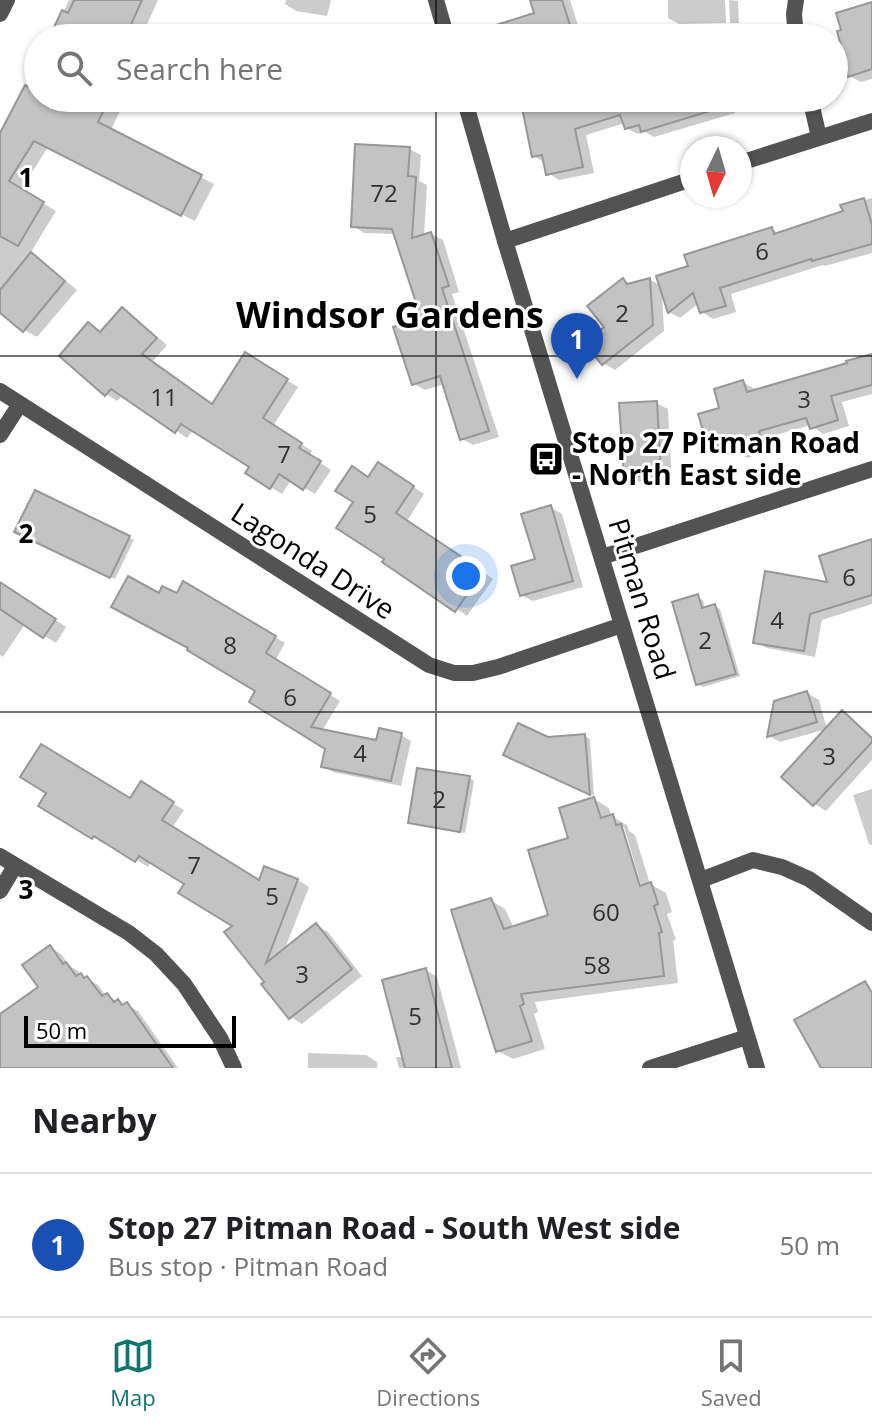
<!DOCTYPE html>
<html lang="en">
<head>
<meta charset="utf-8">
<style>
  body { margin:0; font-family:"Open Sans",sans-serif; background:#f2f2f2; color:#202124 }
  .compass { position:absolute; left:680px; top:136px; width:72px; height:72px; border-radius:50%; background:#fff; box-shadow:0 2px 6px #0004; rotate:185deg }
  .scale { position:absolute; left:24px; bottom:20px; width:212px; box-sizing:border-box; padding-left:8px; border:4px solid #000; border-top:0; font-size:22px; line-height:28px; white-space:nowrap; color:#000; -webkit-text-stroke:6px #fff; paint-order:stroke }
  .you { position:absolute; left:466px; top:576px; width:28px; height:28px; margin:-20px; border:6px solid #fff; border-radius:50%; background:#1a73e8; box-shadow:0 0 0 12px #1a73e833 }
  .badge { display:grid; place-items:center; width:52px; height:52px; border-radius:50%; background:#0f766e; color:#fff; font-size:26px; font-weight:700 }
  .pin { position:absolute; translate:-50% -66px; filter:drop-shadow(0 2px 4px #0008) }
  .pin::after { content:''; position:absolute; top:42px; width:28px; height:24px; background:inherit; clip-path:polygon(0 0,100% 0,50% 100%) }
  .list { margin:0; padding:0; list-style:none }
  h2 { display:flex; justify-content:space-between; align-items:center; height:104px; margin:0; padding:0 32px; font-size:34px }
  h2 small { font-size:26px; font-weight:400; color:#757577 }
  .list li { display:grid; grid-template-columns:52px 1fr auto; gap:24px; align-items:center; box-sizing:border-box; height:144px; padding:0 32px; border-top:2px solid #e0e0e0 }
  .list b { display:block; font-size:30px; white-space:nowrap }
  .list p { margin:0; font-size:26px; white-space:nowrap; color:#757577 }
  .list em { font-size:26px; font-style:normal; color:#757577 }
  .icon { flex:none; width:44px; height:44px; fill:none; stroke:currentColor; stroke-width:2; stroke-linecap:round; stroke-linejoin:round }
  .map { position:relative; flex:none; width:872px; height:1068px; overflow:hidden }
  .search { position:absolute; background:#fff; box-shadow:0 2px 6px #0004; left:24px; right:24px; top:24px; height:88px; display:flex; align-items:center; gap:20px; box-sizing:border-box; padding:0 28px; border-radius:44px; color:#757577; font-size:30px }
  .sheet { height:248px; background:#fff }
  nav { display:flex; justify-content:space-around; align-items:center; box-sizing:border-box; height:112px; border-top:2px solid #e0e0e0; background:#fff; font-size:22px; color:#757577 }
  nav a { display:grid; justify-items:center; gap:4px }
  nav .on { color:#0f766e }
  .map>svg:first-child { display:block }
  .shadow { fill:#0003; fill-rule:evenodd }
  .building { fill:#c3c3c3; stroke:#979797; stroke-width:2 }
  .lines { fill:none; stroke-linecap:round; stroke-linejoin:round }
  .minor { stroke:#535353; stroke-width:16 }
  .grid { fill:none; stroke:#000; stroke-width:2; stroke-opacity:0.55 }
  .labels { text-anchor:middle; stroke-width:6; stroke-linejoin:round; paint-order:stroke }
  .number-label { font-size:24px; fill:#313131 }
  .poi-label { font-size:28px; font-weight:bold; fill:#000; stroke:#fff; text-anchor:start }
  .street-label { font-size:28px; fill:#000; stroke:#fff }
  .district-label { font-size:36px; font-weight:bold; fill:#000; stroke:#fff }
  .grid-label { font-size:26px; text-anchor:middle; font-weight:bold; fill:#000; stroke:#fff; stroke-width:6; stroke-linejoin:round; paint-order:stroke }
</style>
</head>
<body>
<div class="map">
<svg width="872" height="1068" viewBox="0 0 872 1068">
  <rect width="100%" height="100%" fill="#fff"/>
  <g class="shadow">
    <polygon points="69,0 158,0 141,38 55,38 52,37"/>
    <polygon points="286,0 331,0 327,16 296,11 285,4"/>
    <polygon points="532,0 570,0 582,38 515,38 537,14"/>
    <polygon points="668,0 725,0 726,23 679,24 668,18"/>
    <polygon points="729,0 738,1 739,23 730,23"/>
    <polygon points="872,23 872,79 861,82 849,76"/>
    <polygon points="305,33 336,38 304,38"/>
    <polygon points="38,93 38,98 126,98 111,130 214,184 195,221 48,147 21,190 56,211 31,252 77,290 37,337 24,330 0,310 0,140"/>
    <polygon points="295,98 343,98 341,110 306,104"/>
    <polygon points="522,98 752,98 752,100 734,106 735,113 654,137 645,132 638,134 626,128 625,123 586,135 594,173 559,180 548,173 545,163 534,156"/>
    <polygon points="409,149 421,155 419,181 427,185 424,236 431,234 443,240 459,292 452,294 499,437 473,445 462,439 445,384 425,390 414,384 423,320 396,234 364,233 353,226"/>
    <polygon points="872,198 872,253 825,266 823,265 731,294 736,312 713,319 702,312 699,303 680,318 669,312 662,292 664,331 615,370 603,363 607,328 623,281 631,285 650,280 662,286 690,268 772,229 779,234 845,212 843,206"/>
    <polygon points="123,310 134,317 167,345 152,362 214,406 257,362 298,387 273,426 312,451 310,456 331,470 315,494 291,480 282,494 248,473 252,466 194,429 187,438 123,395 117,401 106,394 102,333"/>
    <polygon points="872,356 872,394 842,402 849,426 823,434 811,425 769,437 773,450 747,458 735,450 722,454 710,447 722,409 743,382 755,389 756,392"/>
    <polygon points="656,403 668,409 672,481 637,482 625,476"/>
    <polygon points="390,471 424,494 407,521 493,579 467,616 387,558 369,479"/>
    <polygon points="36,493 134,540 115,579 22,534"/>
    <polygon points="550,507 562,514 583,587 533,601 521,595 537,561"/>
    <polygon points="872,541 872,604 822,620 815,657 767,648 756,642 830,585"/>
    <polygon points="0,583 66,627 56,643 25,624 3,657 0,655"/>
    <polygon points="184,584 285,643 275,661 340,701 322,731 378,742 401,735 411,741 401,786 333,772 323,766 327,748 258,690 160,596 178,596"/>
    <polygon points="697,597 703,600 705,609 715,606 720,609 740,676 703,687 698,684"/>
    <polygon points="807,693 819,700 827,729 780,742 769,736"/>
    <polygon points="842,713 853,720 872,737 872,760 826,811 815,804"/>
    <polygon points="585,736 590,739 594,796 510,757 548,739"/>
    <polygon points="469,778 474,781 465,833 415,825 410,822"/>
    <polygon points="141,784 184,810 172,828 260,882 265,868 298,880 309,887 284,951 317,926 328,932 362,976 302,1024 291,1017 267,982 235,926 187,884 151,861 148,867 106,841 104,844 41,805 131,801"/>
    <polygon points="872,789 872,845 869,844 853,795"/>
    <path d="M594,799L609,808L611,816L627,825L629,831L635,835L650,884L666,893L672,912L667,914L676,940H673L678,983L535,1002L538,1012L534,1014L545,1049L513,1059L498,1051L490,900L505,909L514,928L551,917L570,839ZM619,827H624L644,895L641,896Z"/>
    <polygon points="50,947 61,954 70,966 78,971 82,976 98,985 106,996 138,1011 178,1068 0,1068 0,1015 40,988"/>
    <polygon points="426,970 437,977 461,1068 399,1068 396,1057 404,1057"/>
    <polygon points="308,1053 366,1055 377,1062 377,1068 308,1068"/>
  </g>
  <g class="building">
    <polygon points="74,0 142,0 125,38 49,38 62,10 68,13"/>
    <polygon points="530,0 562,0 574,38 472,38 471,33 534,13"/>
    <polygon points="872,2 872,69 848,77 838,47 841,46 837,31 841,30 836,13"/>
    <polygon points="25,85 38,91 38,98 110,98 98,122 202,175 181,216 34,141 9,181 44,202 18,246 0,236 0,133"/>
    <polygon points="520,98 733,98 733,104 641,132 639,125 625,129 620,115 575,129 583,167 546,175 542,155 532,157"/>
    <polygon points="355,144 410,147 408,176 416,177 412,238 431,232 449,286 442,288 489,431 460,440 440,376 412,385 393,327 421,318 392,229 351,227"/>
    <polygon points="864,198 872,225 872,244 812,261 811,259 720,288 726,306 700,313 693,293 668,313 656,276 688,266 684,255 772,227 774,234 843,211 840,205"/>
    <polygon points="31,252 65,281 23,332 0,313 0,290"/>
    <polygon points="623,278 627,284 650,278 653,325 602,365 584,343 604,327 587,306"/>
    <polygon points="122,307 157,338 142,354 212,404 245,352 288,379 263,418 302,443 299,448 321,461 303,490 279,474 270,489 245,473 249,467 181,424 175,433 111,389 105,396 59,356 88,322 100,332"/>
    <polygon points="872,354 872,385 831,396 838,420 810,429 806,418 759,431 763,444 734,452 731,442 708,448 698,414 719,408 714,389 743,380 747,392 847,363 846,361"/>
    <polygon points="657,401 661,475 624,477 619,403"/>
    <polygon points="378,462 414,486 396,513 483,571 455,612 382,562 384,559 336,528 353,502 335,491 352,466 368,477"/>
    <polygon points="35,490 130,536 110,578 14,532"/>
    <polygon points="551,505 573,581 520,596 511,566 535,559 521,514"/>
    <polygon points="872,539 872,595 810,614 804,651 753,643 765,571 827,582 819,556"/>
    <polygon points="128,576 159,593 162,586 177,593 183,581 276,636 266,653 331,693 311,727 376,740 379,728 402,733 391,781 321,767 325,749 249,702 255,691 187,650 188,648 111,607"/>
    <polygon points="0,582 56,619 43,638 0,609"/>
    <polygon points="698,594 702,608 715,604 736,674 696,685 672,602"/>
    <polygon points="807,691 817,722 767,737 774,701"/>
    <polygon points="842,710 872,738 872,742 813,806 781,777"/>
    <polygon points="518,723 548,737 585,734 590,795 503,755"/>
    <polygon points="41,744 130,798 141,781 174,802 162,820 259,880 264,866 298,879 266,963 316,923 352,969 289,1019 261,984 264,982 224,932 232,926 178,893 184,884 139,856 135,862 94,836 92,839 38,806 46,793 20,777"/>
    <polygon points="417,768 470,776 460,832 408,823"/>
    <polygon points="594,797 601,818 613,814 616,825 621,824 640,886 651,882 658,904 654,906 662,932 659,933 664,976 521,994 524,1004 520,1006 532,1041 496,1052 451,910 491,898 504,929 548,915 528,850 568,838 559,808"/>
    <polygon points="50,945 63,964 66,962 76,976 81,973 84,978 87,976 102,996 107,993 114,1002 118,999 122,1005 127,1002 173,1068 0,1068 0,1014 38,987 22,965"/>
    <polygon points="426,968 452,1068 405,1068 382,980"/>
    <polygon points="865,981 872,993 872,1068 821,1068 794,1020"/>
  </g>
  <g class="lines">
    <g class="minor">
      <polyline points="436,0 447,38"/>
      <polyline points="796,0 794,14 796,38"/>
      <polyline points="0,14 7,0"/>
      <polyline points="464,98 505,241 757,1068"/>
      <polyline points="810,98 819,137"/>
      <polyline points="740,163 872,121"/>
      <polyline points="505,241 692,179"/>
      <polyline points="0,391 429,665 454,673 473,673 498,667 622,625"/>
      <polyline points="0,435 20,404"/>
      <polyline points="602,557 872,469"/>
      <polyline points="0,856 129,933 156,954 184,984 220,1038 234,1068"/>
      <polyline points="701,880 753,860 782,867 809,879 872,923"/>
      <polyline points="0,891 15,866"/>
      <polyline points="650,1068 747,1037"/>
    </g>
  </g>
  <path class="grid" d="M436,0V38M436,98V1068M0,356H872M0,712H872"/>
  <defs>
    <symbol id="bus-square" viewBox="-11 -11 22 22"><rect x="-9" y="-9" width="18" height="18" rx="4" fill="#000" stroke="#fff"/><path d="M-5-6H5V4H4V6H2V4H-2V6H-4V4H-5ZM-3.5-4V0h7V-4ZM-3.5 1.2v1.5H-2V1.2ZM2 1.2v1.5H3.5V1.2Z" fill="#fff"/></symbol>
  </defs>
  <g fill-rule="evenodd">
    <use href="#bus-square" x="526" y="439" width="40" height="40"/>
  </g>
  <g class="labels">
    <g class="number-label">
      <text x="384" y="202">72</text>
      <text x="762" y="260">6</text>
      <text x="622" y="322">2</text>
      <text x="164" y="406">11</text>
      <text x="804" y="408">3</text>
      <text x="284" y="463">7</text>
      <text x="370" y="523">5</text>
      <text x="849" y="586">6</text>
      <text x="777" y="629">4</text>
      <text x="705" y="649">2</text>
      <text x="230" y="654">8</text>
      <text x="290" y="706">6</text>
      <text x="360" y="762">4</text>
      <text x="829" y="765">3</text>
      <text x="439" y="808">2</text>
      <text x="194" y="874">7</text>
      <text x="272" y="905">5</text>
      <text x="606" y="921">60</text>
      <text x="597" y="974">58</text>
      <text x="302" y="983">3</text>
      <text x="415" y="1025">5</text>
    </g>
    <g class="poi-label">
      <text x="572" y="453">Stop 27 Pitman Road<tspan x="572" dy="32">- North East side</tspan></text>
    </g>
    <g class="street-label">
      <text transform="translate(313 561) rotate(33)" y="10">Lagonda Drive</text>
      <text transform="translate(642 599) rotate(73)" y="10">Pitman Road</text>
    </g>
    <g class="district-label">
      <text x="390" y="328">Windsor Gardens</text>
    </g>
  </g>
  <g class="grid-label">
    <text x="26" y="187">1</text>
    <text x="26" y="543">2</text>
    <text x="26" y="899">3</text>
  </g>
</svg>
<svg class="compass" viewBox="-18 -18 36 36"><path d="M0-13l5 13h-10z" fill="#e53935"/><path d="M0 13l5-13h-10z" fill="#757577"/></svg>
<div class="scale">50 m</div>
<div class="you"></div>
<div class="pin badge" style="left:577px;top:379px;background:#1a4fb4">1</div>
<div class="search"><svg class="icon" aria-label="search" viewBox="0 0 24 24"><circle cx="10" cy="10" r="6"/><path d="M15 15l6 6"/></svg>Search here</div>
</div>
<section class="sheet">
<h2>Nearby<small></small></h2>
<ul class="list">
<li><span class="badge" style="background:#1a4fb4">1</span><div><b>Stop 27 Pitman Road - South West side</b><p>Bus stop · Pitman Road</p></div><em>50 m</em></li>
</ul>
</section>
<nav>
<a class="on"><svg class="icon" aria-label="map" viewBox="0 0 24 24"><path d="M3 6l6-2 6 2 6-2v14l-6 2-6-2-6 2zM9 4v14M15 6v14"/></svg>Map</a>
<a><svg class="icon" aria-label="directions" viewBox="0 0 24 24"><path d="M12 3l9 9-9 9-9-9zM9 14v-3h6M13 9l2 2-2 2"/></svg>Directions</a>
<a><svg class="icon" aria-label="saved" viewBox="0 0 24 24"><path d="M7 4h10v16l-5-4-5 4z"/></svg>Saved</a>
</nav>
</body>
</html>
